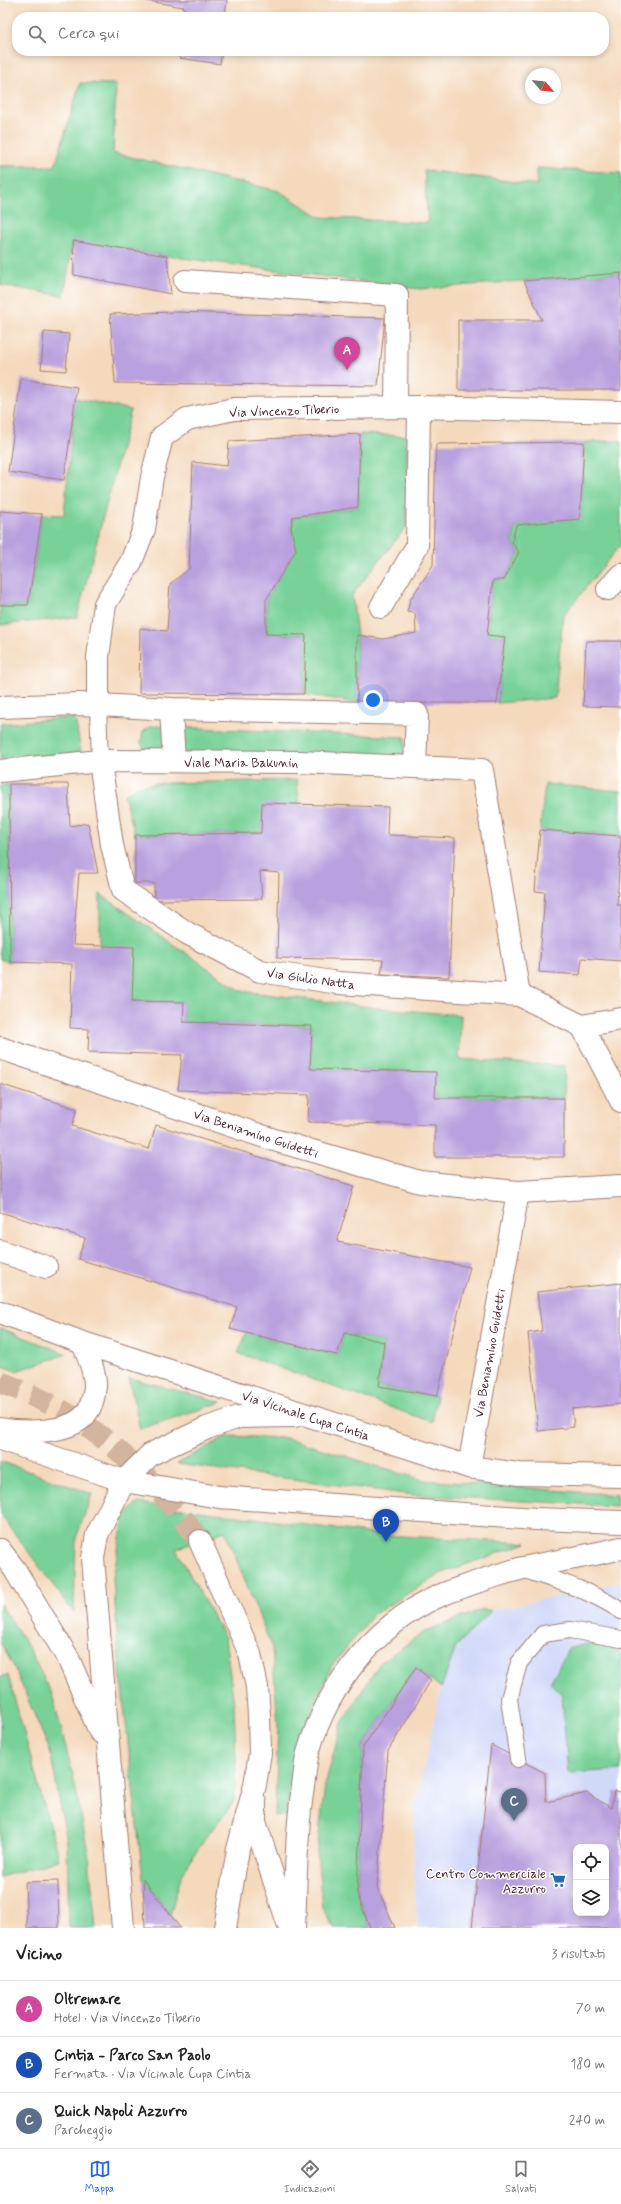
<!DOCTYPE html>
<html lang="it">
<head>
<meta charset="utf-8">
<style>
  body { margin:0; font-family:Mynerve,sans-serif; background:#f2f2f2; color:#222 }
  .controls { position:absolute; right:12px; bottom:12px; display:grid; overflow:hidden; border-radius:8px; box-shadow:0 2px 6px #0003 }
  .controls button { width:36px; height:36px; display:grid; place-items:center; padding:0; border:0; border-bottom:1px solid #e0e0e0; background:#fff; color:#222; font:20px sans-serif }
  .compass { position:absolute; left:525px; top:68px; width:36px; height:36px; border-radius:50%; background:#fff; box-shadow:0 2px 6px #0003; rotate:118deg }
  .you { position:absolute; left:373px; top:700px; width:14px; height:14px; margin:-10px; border:3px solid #fff; border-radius:50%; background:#1a73e8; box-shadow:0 0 0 6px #1a73e833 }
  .badge { display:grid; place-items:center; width:26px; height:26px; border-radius:50%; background:#2563eb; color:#fff; font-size:13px; font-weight:700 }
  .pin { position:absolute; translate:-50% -33px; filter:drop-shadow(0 1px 2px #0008) }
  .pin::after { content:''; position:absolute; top:21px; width:14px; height:12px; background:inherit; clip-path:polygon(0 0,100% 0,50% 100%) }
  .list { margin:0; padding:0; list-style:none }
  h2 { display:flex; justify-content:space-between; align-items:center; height:52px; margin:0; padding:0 16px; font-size:17px }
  h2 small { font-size:13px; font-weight:400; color:#767676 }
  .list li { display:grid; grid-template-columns:26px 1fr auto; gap:12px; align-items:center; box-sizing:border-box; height:56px; padding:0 16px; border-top:1px solid #e0e0e0 }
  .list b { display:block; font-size:15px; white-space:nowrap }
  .list p { margin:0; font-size:13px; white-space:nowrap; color:#767676 }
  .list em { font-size:13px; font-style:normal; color:#767676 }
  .icon { flex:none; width:22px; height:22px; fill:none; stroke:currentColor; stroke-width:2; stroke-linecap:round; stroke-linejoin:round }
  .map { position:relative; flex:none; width:621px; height:1928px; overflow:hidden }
  .search { position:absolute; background:#fff; box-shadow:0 2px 6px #0003; left:12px; right:12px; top:12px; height:44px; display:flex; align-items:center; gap:10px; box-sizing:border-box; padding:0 14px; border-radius:16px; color:#767676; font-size:15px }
  .sheet { height:220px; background:#fff }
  nav { display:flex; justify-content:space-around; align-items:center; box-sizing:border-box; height:56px; border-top:1px solid #e0e0e0; background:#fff; font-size:11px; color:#767676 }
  nav a { display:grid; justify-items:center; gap:2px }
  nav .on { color:#2563eb }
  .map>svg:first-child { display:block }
  .built { fill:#d1d9f9; fill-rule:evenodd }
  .green { fill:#78d298; stroke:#617862 }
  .building { fill:#b9a0de; fill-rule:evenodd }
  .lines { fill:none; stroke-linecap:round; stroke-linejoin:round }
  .motorway-tunnel { stroke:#d2b49f; stroke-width:22; stroke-dasharray:22 11; stroke-linecap:butt }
  .service-casing { stroke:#9f7c74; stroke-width:18 }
  .minor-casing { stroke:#9f7c74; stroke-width:24 }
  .secondary-casing { stroke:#9f7c74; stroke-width:24 }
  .motorway-casing { stroke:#9f7c74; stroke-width:24 }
  .service { stroke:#fff; stroke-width:16 }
  .minor { stroke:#fff; stroke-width:22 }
  .secondary { stroke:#fff; stroke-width:22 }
  .motorway { stroke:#fff; stroke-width:22 }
  .labels { text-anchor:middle; stroke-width:3; stroke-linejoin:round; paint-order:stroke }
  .street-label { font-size:13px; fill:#4a1f2b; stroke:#fff }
  .poi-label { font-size:13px; fill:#4a1f2b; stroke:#fff; text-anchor:end }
</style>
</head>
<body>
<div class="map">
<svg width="621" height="1928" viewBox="0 0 621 1928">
  <rect width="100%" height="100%" fill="#fff"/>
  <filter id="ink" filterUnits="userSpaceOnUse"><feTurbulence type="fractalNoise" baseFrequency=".025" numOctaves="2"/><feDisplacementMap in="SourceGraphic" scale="8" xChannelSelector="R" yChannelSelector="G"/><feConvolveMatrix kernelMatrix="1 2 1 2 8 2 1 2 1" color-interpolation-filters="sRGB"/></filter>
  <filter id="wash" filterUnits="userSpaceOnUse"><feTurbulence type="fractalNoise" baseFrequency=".012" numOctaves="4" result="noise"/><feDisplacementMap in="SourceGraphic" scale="16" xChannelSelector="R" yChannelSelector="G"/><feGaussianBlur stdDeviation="0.9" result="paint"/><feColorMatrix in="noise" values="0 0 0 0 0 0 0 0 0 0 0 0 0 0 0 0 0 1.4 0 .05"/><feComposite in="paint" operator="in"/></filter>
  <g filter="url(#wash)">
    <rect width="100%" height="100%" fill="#f4d9bc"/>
    <path class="built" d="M621,1582V1928H418L414,1882V1815L441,1688L456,1647L491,1611ZM576,1847H606V1913H576Z"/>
    <g class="green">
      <polygon points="80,83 116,84 113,153 279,191 320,217 428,223 424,170 537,185 537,168 621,173 621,273 420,289 167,256 73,241 64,296 0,285 0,166 55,166"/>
      <polygon points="75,398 131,410 77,617 0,625 0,605 28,605 42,514 64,515"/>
      <polygon points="360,434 407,436 406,527 352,595 357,635 357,703 304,694 306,635 266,634 266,600 295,550 291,528 293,517 358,507"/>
      <polygon points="621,441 621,544 563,616 555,698 497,703 505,637 487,635 493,580 504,580 519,552 512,542 516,525 580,518 584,442"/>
      <polygon points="75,717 81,753 0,759 0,724"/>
      <polygon points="151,726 405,737 404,759 157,752 144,748 141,743 143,732"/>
      <polygon points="297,780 299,804 261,833 135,835 124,795 137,786 163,783"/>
      <polygon points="9,784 10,962 0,959 0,786"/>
      <polygon points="545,784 621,791 621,836 540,830"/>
      <polygon points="100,894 241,991 378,1008 461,1015 459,1059 565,1066 564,1098 435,1098 435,1072 310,1069 312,1026 183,1022 184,1002 132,1001 100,946"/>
      <polygon points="0,1328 67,1354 16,1371 0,1365"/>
      <polygon points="247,1333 337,1355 344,1333 384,1342 379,1386 437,1396 432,1422 238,1353"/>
      <polygon points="129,1378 222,1402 140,1429"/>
      <polygon points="227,1436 286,1438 423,1480 617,1495 616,1506 414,1495 177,1464"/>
      <polygon points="0,1461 92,1494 76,1538 74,1613 0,1514"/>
      <polygon points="138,1503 383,1535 527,1543 442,1573 374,1614 331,1667 304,1727 285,1815 275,1816 278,1724 272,1648 225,1531 176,1549 225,1638 234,1704 236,1759 235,1801 205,1838 182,1874 170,1914 143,1879 120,1670 113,1578 124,1515"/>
      <polygon points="0,1604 23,1638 52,1694 73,1775 89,1858 96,1928 69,1928 67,1842 50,1751 14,1667 0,1642"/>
      <polygon points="483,1609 491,1611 456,1647 441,1688 416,1667 363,1747 357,1893 370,1928 334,1928 322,1907 317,1851 325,1785 342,1723 380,1663 424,1632"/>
      <polygon points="598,1642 621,1652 621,1770 568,1773 562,1695 550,1683 569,1648"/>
      <polygon points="8,1675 59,1860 0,1877 0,1677"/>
    </g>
    <g id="blocks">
      <g class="building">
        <polygon points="142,0 227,0 225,17 183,17 184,7"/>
        <polygon points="180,51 222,51 220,64 179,58"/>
        <polygon points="73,240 167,256 171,294 74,275"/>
        <polygon points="621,273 621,390 458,390 458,320 542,320 524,281"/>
        <polygon points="175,312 385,318 378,386 115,383 110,314"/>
        <polygon points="44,332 69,334 66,371 41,369"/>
        <polygon points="21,379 77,387 64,480 8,472"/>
        <polygon points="360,434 358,507 293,517 291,528 296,550 266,600 266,634 306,635 304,694 139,693 140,628 167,631 170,584 189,569 193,462 227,466 229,441"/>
        <polygon points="584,442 580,519 516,525 512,542 519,552 504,580 493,580 487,635 505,637 497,703 357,703 357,635 383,639 416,633 415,613 407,612 410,600 433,565 436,444"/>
        <polygon points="0,511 42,514 28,605 0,605"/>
        <polygon points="586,641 621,641 621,707 583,706"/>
        <polygon points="9,784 68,784 70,826 88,823 98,873 79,873 73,945 134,947 132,1001 184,1002 183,1022 312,1026 310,1069 436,1072 435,1098 564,1098 564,1157 435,1157 435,1125 308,1122 309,1095 178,1090 182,1055 88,1052 89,1029 70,1028 72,964 10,962"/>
        <polygon points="262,803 388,807 387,835 455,838 449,977 381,974 383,960 277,958 279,873 260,871 262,899 154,900 154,883 135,883 135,835 261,833"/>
        <polygon points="540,830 621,836 617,905 621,905 621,961 582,958 580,975 539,972 545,892 535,891"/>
        <polygon points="0,1084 77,1109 72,1126 149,1149 156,1125 354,1186 337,1242 470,1267 437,1396 379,1386 384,1342 344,1333 337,1355 230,1329 237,1307 78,1259 85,1238 0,1212"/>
        <polygon points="621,1283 621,1404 572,1409 574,1427 538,1431 528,1333 542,1331 537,1292"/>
        <polygon points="416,1667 431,1680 388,1751 377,1887 395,1928 370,1928 357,1893 363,1747"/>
        <path d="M491,1745L545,1773L546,1802L587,1793L611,1808L614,1791L621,1792V1928H472ZM576,1847H606V1913H576Z"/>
        <polygon points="143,1879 170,1914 180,1928 145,1928"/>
        <polygon points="58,1881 59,1928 27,1928 25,1882"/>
      </g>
    </g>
  </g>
  <g filter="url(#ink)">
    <use href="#blocks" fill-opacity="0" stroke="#9f7c74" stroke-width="1"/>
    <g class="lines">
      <path class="motorway-tunnel" d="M0,1382C17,1389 34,1396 50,1404C114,1438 157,1484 200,1541"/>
      <defs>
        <g id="service">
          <polyline points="98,705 100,761"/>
          <path d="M522,1569C555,1580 592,1591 621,1611"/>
          <polyline points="518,1759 509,1699 519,1663 543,1634 570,1630 621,1639"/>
        </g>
        <g id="minor">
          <polyline points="185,281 397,295 396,407"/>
          <polyline points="608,589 621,575"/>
          <polyline points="381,607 417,546 419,407"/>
          <polyline points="98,705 98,657 105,604 131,562 144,529 152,477 162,437 187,419 234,409 419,407 621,412"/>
          <polyline points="0,707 80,704 171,709 417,714 415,767"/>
          <polyline points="171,709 174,761"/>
          <polyline points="100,761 112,845 123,890 187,933 260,971 339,983 519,995 582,1026 621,1019"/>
          <polyline points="0,771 100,761 300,762 482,770 519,995"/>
          <polyline points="582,1026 621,1101"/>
          <polyline points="0,1048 274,1140 420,1182 518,1192 621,1186"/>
          <polyline points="0,1251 46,1267"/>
          <polyline points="469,1467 518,1192"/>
        </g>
        <g id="secondary">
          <polyline points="0,1312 83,1343 469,1467 519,1474 621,1476"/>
          <path d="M0,1429C22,1433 69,1434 85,1415C91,1408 94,1397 95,1387C96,1373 88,1357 83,1343"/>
          <polyline points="0,1439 124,1481 219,1497 536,1519 621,1522"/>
          <polyline points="124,1481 151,1454 207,1428 239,1417 295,1416"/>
        </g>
        <g id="motorway">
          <polyline points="200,1541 250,1654 257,1687 259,1716 260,1753 255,1785 238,1849 225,1928"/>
          <polyline points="0,1550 15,1570 68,1658 100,1732"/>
          <polyline points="255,1802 255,1822 289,1926"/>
          <polyline points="123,1928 93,1558 97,1535 124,1481"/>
          <path d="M294,1928C296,1880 296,1833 303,1786C305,1775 305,1764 308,1753C328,1682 381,1617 451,1591C474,1583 499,1574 523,1568C556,1561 589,1556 621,1548"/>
        </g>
      </defs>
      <use href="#service" class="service-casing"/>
      <use href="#minor" class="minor-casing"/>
      <use href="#secondary" class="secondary-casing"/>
      <use href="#motorway" class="motorway-casing"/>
      <use href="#service" class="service"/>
      <use href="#minor" class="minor"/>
      <use href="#secondary" class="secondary"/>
      <use href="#motorway" class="motorway"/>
    </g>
  </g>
  <defs>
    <symbol id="supermarket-bare" viewBox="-9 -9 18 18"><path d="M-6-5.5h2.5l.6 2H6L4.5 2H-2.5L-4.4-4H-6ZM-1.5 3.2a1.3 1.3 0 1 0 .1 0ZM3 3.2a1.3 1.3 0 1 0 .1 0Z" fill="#1f6fb2" stroke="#fff" stroke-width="2.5" paint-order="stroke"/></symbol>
  </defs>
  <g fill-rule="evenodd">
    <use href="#supermarket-bare" x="547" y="1869" width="22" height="22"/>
  </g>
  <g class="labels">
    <g class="street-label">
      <text transform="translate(284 410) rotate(-2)" y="5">Via Vincenzo Tiberio</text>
      <text x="241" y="767">Viale Maria Bakunin</text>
      <text transform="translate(311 978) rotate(8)" y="5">Via Giulio Natta</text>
      <text transform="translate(256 1133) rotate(18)" y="5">Via Beniamino Guidetti</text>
      <text transform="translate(489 1353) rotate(-80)" y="5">Via Beniamino Guidetti</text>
      <text transform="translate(306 1415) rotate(18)" y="5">Via Vicinale Cupa Cintia</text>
    </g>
    <g class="poi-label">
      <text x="546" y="1878">Centro Commerciale<tspan x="546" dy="15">Azzurro</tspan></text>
    </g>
  </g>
</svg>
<div class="controls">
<button><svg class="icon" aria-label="locate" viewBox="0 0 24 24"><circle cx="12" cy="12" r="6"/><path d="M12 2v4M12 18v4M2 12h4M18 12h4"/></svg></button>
<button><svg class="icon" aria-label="layers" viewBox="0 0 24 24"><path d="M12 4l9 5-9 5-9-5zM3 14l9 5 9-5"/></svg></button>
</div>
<svg class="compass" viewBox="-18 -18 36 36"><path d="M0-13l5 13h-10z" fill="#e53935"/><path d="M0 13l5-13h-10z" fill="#767676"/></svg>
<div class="you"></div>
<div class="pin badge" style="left:347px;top:370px;background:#d1479c">A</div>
<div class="pin badge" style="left:386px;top:1542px;background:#1a4fb4">B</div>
<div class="pin badge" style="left:514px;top:1821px;background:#5c6f8a">C</div>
<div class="search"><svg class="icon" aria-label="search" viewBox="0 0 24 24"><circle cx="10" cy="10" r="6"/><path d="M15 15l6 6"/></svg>Cerca qui</div>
</div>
<section class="sheet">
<h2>Vicino<small>3 risultati</small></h2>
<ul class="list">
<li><span class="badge" style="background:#d1479c">A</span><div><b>Oltremare</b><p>Hotel · Via Vincenzo Tiberio</p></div><em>70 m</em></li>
<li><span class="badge" style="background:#1a4fb4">B</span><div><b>Cintia - Parco San Paolo</b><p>Fermata · Via Vicinale Cupa Cintia</p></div><em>180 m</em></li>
<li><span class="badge" style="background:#5c6f8a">C</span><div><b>Quick Napoli Azzurro</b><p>Parcheggio</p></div><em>240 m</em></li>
</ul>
</section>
<nav>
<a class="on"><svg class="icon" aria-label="map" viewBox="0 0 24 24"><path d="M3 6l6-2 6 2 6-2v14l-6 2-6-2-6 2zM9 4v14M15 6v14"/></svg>Mappa</a>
<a><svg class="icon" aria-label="directions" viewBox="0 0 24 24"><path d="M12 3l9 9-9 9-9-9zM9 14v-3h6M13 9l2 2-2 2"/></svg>Indicazioni</a>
<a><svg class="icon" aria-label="saved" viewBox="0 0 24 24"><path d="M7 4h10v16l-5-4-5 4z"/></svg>Salvati</a>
</nav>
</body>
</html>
